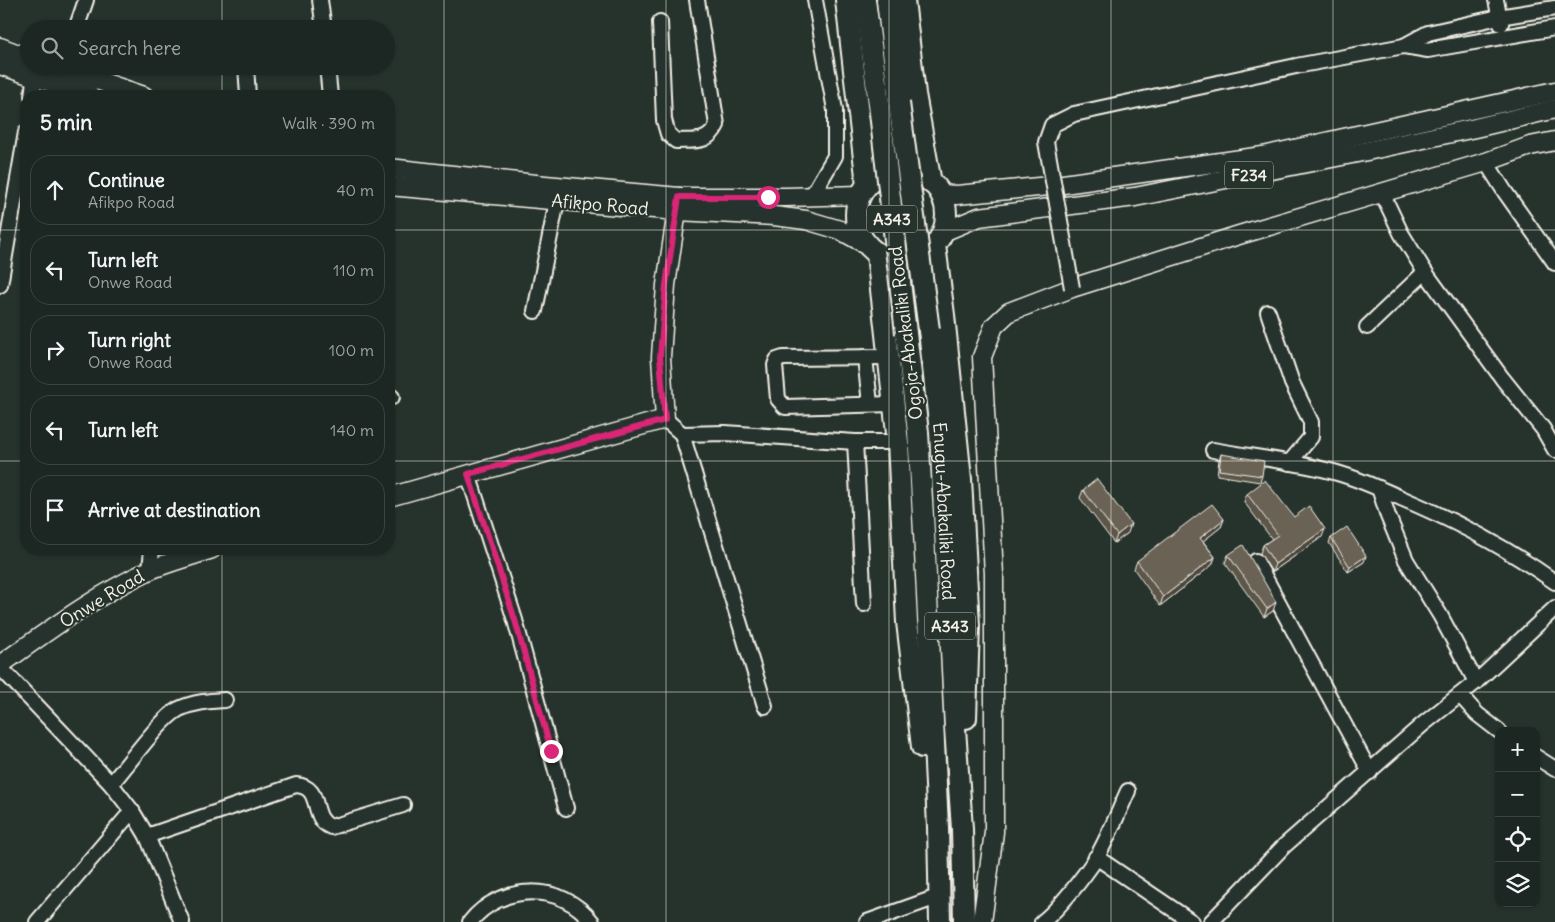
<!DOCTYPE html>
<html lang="en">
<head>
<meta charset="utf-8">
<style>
  body { margin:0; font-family:Delius,sans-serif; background:#29322f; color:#f1f3f6 }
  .controls { position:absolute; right:15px; bottom:15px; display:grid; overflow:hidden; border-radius:10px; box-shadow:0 1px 4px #0004 }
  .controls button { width:45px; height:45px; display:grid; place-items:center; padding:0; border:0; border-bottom:1px solid #3a4340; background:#1c2622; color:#f1f3f6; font:25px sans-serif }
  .stop { position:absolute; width:15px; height:15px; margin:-11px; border:4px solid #db2777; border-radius:50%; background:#fff }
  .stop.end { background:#db2777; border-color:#fff; box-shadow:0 1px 5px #0008 }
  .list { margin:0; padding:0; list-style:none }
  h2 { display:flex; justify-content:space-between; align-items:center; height:65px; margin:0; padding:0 20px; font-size:21px }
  h2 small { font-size:16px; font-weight:400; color:#a0a5a5 }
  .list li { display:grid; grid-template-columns:32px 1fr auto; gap:15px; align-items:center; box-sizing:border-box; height:70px; margin:0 10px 10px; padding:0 10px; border:1px solid #3a4340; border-radius:20px }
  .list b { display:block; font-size:19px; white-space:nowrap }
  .list p { margin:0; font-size:16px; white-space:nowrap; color:#a0a5a5 }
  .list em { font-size:16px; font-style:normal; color:#a0a5a5 }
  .icon { flex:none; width:28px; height:28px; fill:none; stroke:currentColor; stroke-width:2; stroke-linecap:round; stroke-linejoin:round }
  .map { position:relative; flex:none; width:1555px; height:922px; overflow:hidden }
  .search { position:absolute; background:#1c2622; box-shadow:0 1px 4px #0004; left:20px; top:20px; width:375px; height:55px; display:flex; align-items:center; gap:12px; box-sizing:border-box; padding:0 18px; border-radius:28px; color:#a0a5a5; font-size:19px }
  .panel { position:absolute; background:#1c2622; box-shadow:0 1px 4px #0004; left:20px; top:90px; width:375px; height:465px; border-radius:20px }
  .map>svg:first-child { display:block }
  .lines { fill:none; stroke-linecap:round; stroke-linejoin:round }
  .minor-casing { stroke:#f4f1e8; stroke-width:18 }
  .major-casing { stroke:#f4f1e8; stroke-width:21 }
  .highway-casing { stroke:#f4f1e8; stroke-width:24 }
  .minor { stroke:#26332d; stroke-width:14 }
  .major { stroke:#26332d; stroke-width:18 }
  .highway { stroke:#26332d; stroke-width:20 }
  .minor-bridge-casing { stroke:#f4f1e8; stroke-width:18; stroke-linecap:butt }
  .highway-bridge-casing { stroke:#f4f1e8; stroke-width:24; stroke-linecap:butt }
  .minor-bridge { stroke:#26332d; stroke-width:14 }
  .highway-bridge { stroke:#26332d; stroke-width:20 }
  .wall { fill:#5c5548; stroke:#f4f1e8 }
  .shaded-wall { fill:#4b453b; stroke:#f4f1e8 }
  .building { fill:#6b6354; stroke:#f4f1e8 }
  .route { stroke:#db2777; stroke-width:6 }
  .grid { fill:none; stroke:#f4f1e8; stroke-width:1; stroke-opacity:0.55 }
  .labels { text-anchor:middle; stroke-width:4.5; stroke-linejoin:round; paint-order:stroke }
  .shield { fill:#26332d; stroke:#b6b8b0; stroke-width:1 }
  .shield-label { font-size:16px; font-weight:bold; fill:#f4f1e8 }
  .street-label { font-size:18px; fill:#f4f1e8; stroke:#26332d }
</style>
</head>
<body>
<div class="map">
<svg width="1555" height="922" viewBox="0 0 1555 922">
  <rect width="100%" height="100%" fill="#26332d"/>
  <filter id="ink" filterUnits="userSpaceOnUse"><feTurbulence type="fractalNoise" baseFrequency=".02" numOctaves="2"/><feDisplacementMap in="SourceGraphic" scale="10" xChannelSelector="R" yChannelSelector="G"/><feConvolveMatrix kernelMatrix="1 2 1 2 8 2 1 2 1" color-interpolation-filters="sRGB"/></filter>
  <g filter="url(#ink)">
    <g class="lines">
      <defs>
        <g id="minor">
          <polyline points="320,0 324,29"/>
          <polyline points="1496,0 1501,24"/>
          <path d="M660,22L664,120L668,134L676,141C694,140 708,144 717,125L697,0"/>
          <polyline points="76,29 86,0"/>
          <polyline points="1404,46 1428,33 1499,17 1555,8"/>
          <polyline points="246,66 248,96"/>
          <polyline points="327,66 330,96"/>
          <polyline points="1296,66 1404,46 1428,50 1555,28"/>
          <polyline points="32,96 36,66"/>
          <polyline points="1486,162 1505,192 1555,263"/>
          <polyline points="1382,193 1401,233 1425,272 1502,378 1543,429 1555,450"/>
          <polyline points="811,197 835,156 835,110 815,0"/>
          <polyline points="0,285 26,132"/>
          <polyline points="535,311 557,201"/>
          <polyline points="1268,312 1292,383 1311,422 1311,437 1289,463"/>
          <polyline points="1367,327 1425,272"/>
          <polyline points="865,357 870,404"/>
          <polyline points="888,357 783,358 777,360 775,365 778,399 785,407 893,404"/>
          <polyline points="389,395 392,397"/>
          <polyline points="665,419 682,434 725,433 855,442 898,442"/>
          <polyline points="682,434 765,706"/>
          <polyline points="855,442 864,604"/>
          <path d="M1213,450C1252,457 1291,461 1330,471C1355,477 1378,488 1401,498C1456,521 1506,547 1555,582"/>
          <polyline points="468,474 515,620 566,808"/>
          <polyline points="1379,488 1388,516 1406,560 1440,615 1476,682"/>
          <polyline points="1256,561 1370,772"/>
          <polyline points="150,570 152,549"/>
          <polyline points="0,667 111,784 132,811 147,836 182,922"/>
          <polyline points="1460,695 1477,714 1499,731"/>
          <polyline points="1536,757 1555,769"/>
          <path d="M111,784C127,766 160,719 179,709C194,702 209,701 225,700"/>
          <path d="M147,836L296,785C324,787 309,818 331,827L403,805"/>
          <polyline points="1096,857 1192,922"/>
          <polyline points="37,922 132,811"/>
          <path d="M470,922C501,883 562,882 592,922"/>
          <polyline points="867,922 940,896"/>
          <path d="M1042,922C1059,909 1085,875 1097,857C1109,836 1118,813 1128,791"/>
          <polyline points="1211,922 1284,846 1422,725 1476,682 1555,608"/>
        </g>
        <g id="major">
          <polyline points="0,47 29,58"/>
          <polyline points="0,65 90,96"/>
          <polyline points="55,66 144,96"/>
          <polyline points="389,168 545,185 679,197 786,197 861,195"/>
          <polyline points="389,186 677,211 774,216 806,220 840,230 867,245"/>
          <polyline points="940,194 957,195 1049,186 1263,156 1555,91"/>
          <polyline points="943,232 979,217 1135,197 1367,151 1475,128 1555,109"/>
          <polyline points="389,497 665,419 661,357 666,285 679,197"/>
          <path d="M0,665C48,631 96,595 150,570C170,562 192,556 212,549"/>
          <polyline points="982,922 994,832 994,574 982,357 994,326 1009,312 1072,288 1239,235 1486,162 1530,146 1555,141"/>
        </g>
        <g id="highway">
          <polyline points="846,0 867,185"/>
          <polyline points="865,0 879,104"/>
          <polyline points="887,0 899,103"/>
          <polyline points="904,0 915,94 931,183"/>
          <circle cx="901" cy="215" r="45"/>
          <polyline points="935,245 944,315 961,479 969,626 966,718"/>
          <polyline points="877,254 898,442 907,622 922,747"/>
          <path id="s1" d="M929,330L940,432L955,728L962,829L964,922"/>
          <polyline points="906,333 918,432 924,533 938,827 940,922"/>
        </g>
      </defs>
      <use href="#minor" class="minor-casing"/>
      <use href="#major" class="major-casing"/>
      <use href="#highway" class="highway-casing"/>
      <use href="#minor" class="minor"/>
      <use href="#major" class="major"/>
      <use href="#highway" class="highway"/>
      <defs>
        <polyline id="minor-bridge" points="1072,288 1046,142 1052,125 1074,114 1296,66"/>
        <g id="highway-bridge">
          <polyline points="899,103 929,330"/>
          <polyline points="879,104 906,333"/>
        </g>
      </defs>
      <use href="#minor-bridge" class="minor-bridge-casing"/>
      <use href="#highway-bridge" class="highway-bridge-casing"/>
      <use href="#minor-bridge" class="minor-bridge"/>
      <use href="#highway-bridge" class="highway-bridge"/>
    </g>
    <g class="wall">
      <polygon points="1221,454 1262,476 1260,482 1217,475 1219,460"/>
      <polygon points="1083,490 1128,533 1114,543 1080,498"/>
      <polygon points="1247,494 1294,517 1322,537 1272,572 1260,553 1263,545 1272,539 1244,502"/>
      <polygon points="1224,519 1221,527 1203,541 1215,557 1212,565 1160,606 1134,569 1137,561"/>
      <polygon points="1331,538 1364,562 1348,572 1329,543"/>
      <polygon points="1228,555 1273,611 1264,617 1225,563"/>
    </g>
    <g class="shaded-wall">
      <polygon points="1224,519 1221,527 1197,546 1200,538"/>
      <polygon points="1131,524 1128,533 1114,543 1117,535"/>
      <polygon points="1325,529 1322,537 1272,572 1275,564"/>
      <polygon points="1366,556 1364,562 1348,572 1350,567"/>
      <polygon points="1215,557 1212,565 1160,606 1163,597"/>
      <polygon points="1276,602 1273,611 1264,617 1267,609"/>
    </g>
    <g class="building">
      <polygon points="1221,454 1264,461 1262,476 1219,470"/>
      <polygon points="1097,479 1131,524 1117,535 1083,490"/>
      <polygon points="1265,480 1294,517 1309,506 1325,529 1275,564 1263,545 1278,535 1247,494"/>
      <polygon points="1212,504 1224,519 1200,538 1215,557 1163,597 1137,561"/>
      <polygon points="1347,527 1366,556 1350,567 1331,538"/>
      <polygon points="1243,545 1276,602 1267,609 1228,555"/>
    </g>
  </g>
  <g class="lines" filter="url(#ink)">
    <polyline class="route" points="551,751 515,620 468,474 665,420 660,357 666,285 679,197 768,197"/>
  </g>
  <path class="grid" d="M222,0V29M444,0V922M666,0V922M889,0V922M1111,0V922M1333,0V922M222,66V96M0,230H26M389,230H1555M0,461H26M389,461H1555M222,549V922M0,692H1555"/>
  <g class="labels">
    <g class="shield">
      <rect x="1225" y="161.5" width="48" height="27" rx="4"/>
      <rect x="867" y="205.5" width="50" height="27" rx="4"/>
      <rect x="925" y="612.5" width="50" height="27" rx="4"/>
    </g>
    <g class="shield-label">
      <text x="1249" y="181">F234</text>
      <text x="892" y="225">A343</text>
      <text x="950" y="632">A343</text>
    </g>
    <g class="street-label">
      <text transform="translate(600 205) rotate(5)" y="6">Afikpo Road</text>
      <text transform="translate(906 333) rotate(-97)" y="6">Ogoja-Abakaliki Road</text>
      <text dy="6" stroke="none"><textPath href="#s1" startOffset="182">Enugu-Abakaliki Road</textPath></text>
      <text transform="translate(102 599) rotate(-31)" y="6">Onwe Road</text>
    </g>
  </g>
</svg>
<div class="controls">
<button>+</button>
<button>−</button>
<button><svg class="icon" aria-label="locate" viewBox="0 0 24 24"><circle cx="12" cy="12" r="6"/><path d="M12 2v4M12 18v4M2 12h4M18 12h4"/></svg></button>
<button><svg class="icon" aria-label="layers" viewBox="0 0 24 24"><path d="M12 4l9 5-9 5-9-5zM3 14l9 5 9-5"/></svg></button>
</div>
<div class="stop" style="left:768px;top:197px"></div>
<div class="stop end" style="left:551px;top:751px"></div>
<div class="search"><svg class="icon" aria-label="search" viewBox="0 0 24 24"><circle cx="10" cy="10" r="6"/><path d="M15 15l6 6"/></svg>Search here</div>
<section class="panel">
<h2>5 min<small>Walk · 390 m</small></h2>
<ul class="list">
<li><svg class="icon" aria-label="ahead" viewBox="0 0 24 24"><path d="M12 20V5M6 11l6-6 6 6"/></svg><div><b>Continue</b><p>Afikpo Road</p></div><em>40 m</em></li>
<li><svg class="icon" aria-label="left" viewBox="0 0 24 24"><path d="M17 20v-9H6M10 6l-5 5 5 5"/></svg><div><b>Turn left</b><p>Onwe Road</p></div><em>110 m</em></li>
<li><svg class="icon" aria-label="right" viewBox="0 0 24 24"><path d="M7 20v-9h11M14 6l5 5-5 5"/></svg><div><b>Turn right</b><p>Onwe Road</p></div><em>100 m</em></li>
<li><svg class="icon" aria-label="left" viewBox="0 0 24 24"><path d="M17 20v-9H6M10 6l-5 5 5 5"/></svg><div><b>Turn left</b></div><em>140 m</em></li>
<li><svg class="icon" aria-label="arrive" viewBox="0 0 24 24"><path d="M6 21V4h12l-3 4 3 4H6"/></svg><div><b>Arrive at destination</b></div></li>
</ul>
</section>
</div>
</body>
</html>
